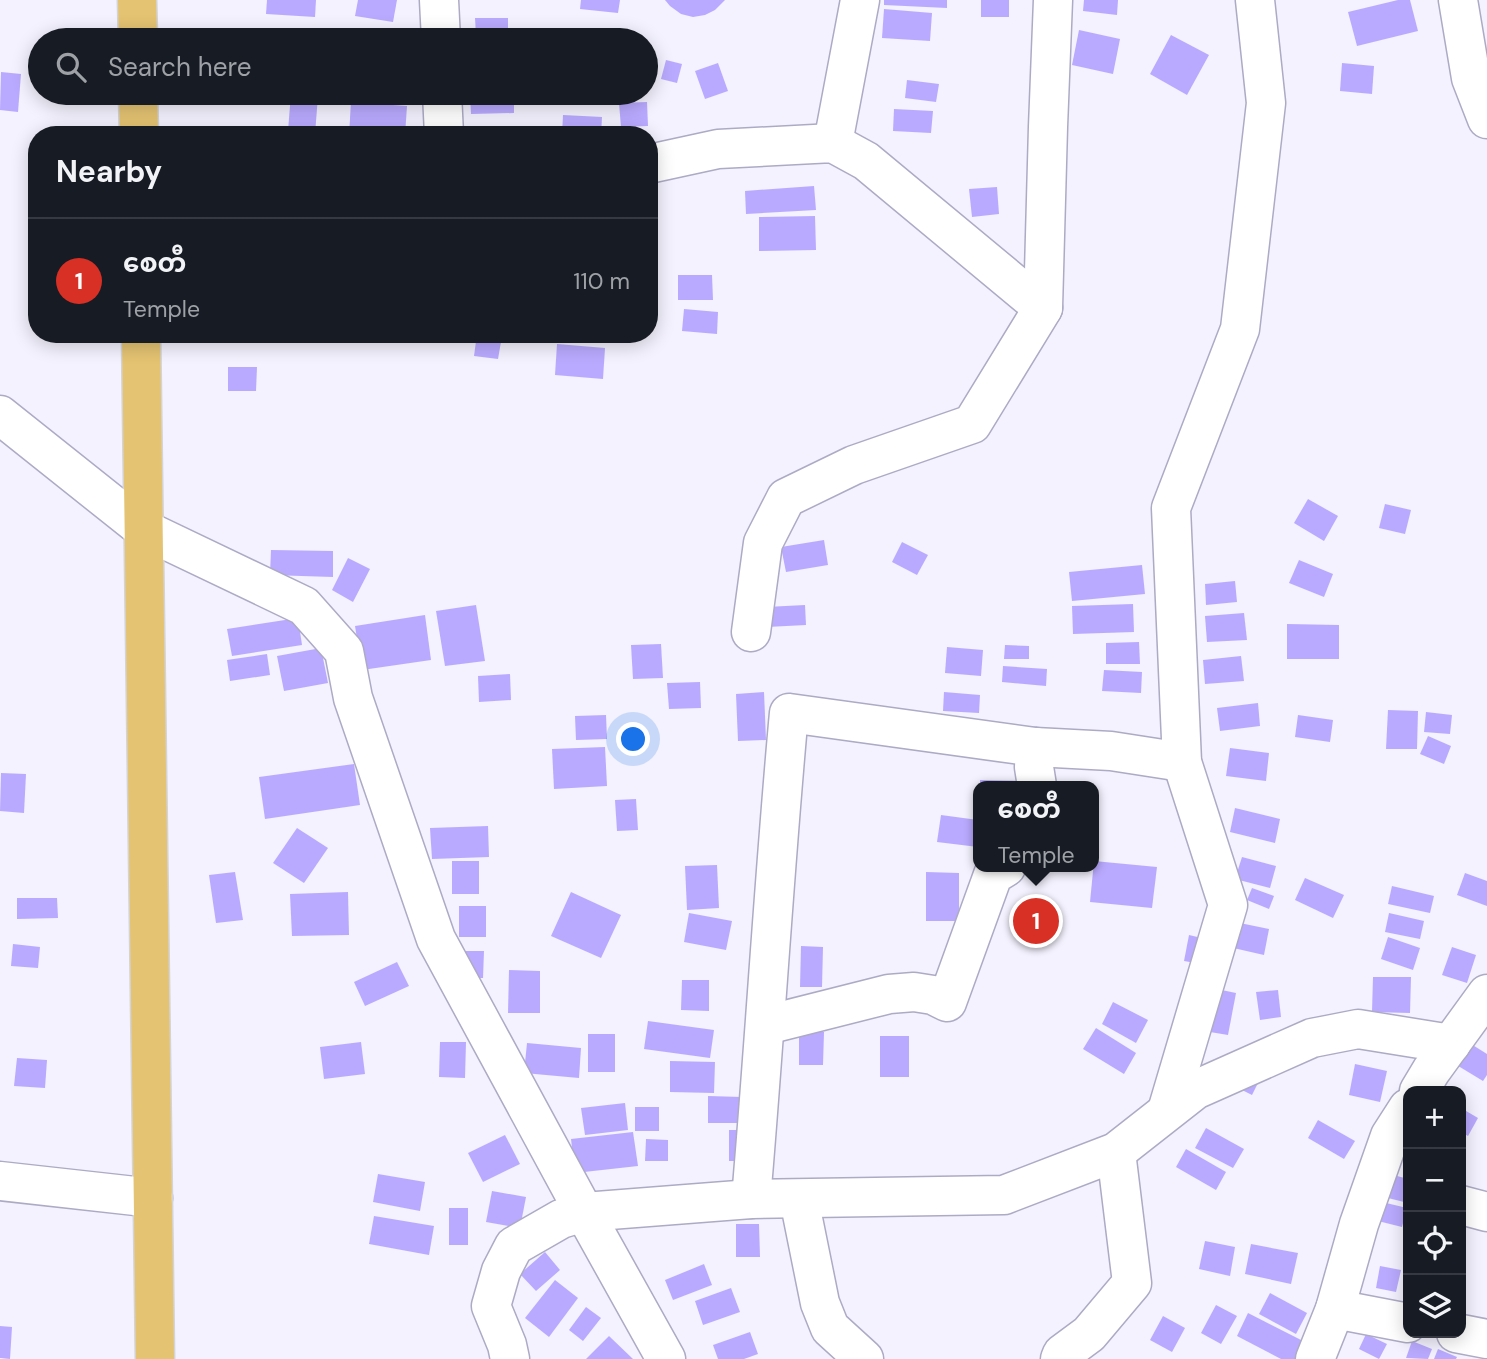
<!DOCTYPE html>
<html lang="en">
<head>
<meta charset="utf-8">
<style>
  body { margin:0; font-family:"DM Sans","Noto Sans Myanmar",sans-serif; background:#242831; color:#f1f3f6 }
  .controls { position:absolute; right:21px; bottom:21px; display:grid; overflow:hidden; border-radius:14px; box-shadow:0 4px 18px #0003 }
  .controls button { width:63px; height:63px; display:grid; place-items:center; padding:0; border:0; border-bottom:2px solid #363941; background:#171b24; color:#f1f3f6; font:35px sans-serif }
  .you { position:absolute; left:634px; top:740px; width:24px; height:24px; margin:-18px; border:5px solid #fff; border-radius:50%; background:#1a73e8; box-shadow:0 0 0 10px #1a73e833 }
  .badge { display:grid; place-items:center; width:46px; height:46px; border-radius:50%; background:#d93025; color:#fff; font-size:23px; font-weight:700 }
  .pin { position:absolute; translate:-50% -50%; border:4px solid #fff; box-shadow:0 2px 7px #0006 }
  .popup { position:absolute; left:973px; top:781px; width:126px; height:91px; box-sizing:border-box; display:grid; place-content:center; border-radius:14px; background:#171b24; filter:drop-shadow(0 2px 5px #0005); font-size:23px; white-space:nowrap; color:#9ea1a6 }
  .popup b { font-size:26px; color:#f1f3f6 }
  .popup::after { content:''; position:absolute; left:50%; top:100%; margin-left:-14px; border:14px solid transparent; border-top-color:#171b24 }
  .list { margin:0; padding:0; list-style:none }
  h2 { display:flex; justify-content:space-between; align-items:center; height:91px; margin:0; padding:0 28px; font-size:30px }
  h2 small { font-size:23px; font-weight:400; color:#9ea1a6 }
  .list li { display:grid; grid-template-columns:46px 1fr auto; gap:21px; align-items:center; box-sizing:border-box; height:126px; padding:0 28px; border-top:2px solid #363941 }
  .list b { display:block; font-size:26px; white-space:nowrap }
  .list p { margin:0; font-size:23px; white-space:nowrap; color:#9ea1a6 }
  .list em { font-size:23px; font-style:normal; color:#9ea1a6 }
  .icon { flex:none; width:38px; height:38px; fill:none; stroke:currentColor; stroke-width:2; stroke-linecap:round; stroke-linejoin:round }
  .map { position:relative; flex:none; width:1487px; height:1359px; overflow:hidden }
  .search { position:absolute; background:#171b24; box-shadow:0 4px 18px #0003; left:28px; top:28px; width:630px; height:77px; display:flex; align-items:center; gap:18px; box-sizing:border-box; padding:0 24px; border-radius:38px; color:#9ea1a6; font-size:26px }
  .panel { position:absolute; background:#171b24; box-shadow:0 4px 18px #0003; left:28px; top:126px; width:630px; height:217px; border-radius:28px }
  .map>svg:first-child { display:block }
  .building { fill:#baaaff }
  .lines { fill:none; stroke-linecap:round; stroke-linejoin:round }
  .minor-casing { stroke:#adaac5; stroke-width:41 }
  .major-casing { stroke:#d4d4d6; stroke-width:41 }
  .minor { stroke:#fff; stroke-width:38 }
  .major { stroke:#e4c372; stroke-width:38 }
</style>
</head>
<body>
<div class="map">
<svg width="1487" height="1359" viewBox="0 0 1487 1359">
  <rect width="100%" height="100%" fill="#f3f2fe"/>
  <g class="building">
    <polygon points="267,0 316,0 315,17 266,14"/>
    <polygon points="358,0 397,0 393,22 355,16"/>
    <polygon points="581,0 620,0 618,13 580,9"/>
    <polygon points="665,0 725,0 715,10 705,15 693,17 681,14 670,6"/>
    <polygon points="884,0 947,0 947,8 884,5"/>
    <rect x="981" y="0" width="28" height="17"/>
    <polygon points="1084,0 1118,0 1117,15 1083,11"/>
    <polygon points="1398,0 1410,0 1418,31 1357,46 1348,12"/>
    <polygon points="884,9 932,13 930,41 882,38"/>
    <polygon points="475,18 508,18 508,35 476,35"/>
    <polygon points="1079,30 1120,39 1113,74 1072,65"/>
    <polygon points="1171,35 1209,55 1187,95 1150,74"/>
    <polygon points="286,36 332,38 332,40 286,40"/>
    <polygon points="666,60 682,64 677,83 661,79"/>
    <polygon points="718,63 728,91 705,99 695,71"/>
    <polygon points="1342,63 1374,66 1372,94 1340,91"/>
    <polygon points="1,72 21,74 18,112 0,110"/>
    <polygon points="907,80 939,84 936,102 905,98"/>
    <polygon points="291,93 318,96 315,134 288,131"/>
    <polygon points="470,93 514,93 514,113 471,114"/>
    <polygon points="351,102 407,106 405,135 349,135"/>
    <polygon points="647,102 648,126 621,127 619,103"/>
    <polygon points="894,109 933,111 931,133 893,131"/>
    <polygon points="563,115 602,117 601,135 562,135"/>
    <polygon points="814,186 816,210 746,214 745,191"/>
    <polygon points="997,187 999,214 972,217 969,189"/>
    <polygon points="815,216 816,250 759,251 759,217"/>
    <polygon points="678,275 712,275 713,300 678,300"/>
    <polygon points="684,309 718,312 717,334 682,331"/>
    <polygon points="477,334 502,336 498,359 474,356"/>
    <polygon points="556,334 585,334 585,339 556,336"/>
    <polygon points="593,334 611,334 610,339 593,338"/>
    <polygon points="557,344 605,348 603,379 555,375"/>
    <polygon points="228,367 257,367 256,391 228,391"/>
    <polygon points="1308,499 1338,516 1324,541 1294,523"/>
    <polygon points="1385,504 1411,510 1405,534 1379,528"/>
    <polygon points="824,540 828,565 786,572 781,547"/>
    <polygon points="902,542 928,555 917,575 892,562"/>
    <polygon points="271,550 333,551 333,577 270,575"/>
    <polygon points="348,558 370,569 353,602 332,590"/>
    <polygon points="1299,560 1333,574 1324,597 1289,583"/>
    <polygon points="1142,565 1145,594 1072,601 1069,572"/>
    <polygon points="1235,581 1237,602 1206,605 1205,584"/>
    <polygon points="1133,604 1134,632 1073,634 1072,606"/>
    <polygon points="476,605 485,661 445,666 436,611"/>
    <polygon points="805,605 806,625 767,627 766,607"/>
    <polygon points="1244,613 1247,640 1207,642 1205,616"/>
    <polygon points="425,615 431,660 362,670 355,626"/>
    <polygon points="298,618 302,645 232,656 227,629"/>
    <polygon points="1287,624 1339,625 1339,659 1287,659"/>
    <polygon points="1139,642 1140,664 1106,664 1106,643"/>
    <polygon points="661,644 663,678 633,679 631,645"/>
    <polygon points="1005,645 1029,646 1029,659 1004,659"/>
    <polygon points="947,647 983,650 981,676 945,673"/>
    <polygon points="321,648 328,683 284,691 277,656"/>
    <polygon points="267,654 270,675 230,681 227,660"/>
    <polygon points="1241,656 1244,681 1205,684 1203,660"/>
    <polygon points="1003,666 1047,669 1046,686 1002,682"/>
    <polygon points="1104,670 1142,672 1141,693 1102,691"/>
    <polygon points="510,674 511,700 479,702 478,676"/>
    <polygon points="700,682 701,708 669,709 667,683"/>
    <polygon points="764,692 766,740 738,741 736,694"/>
    <polygon points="944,692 980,695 979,713 943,711"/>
    <polygon points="1258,703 1260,726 1220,731 1217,708"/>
    <polygon points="1388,710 1418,711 1417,749 1386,749"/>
    <polygon points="1426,712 1452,715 1450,734 1424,732"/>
    <polygon points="606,715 607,739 576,740 575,716"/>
    <polygon points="1298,715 1333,720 1330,742 1295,737"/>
    <polygon points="1428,736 1451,746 1444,764 1420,754"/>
    <polygon points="605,747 607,786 554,789 552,749"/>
    <polygon points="1230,748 1269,753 1266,781 1226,776"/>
    <polygon points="354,764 360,805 265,819 259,777"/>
    <polygon points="1,773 26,774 24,813 0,811"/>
    <polygon points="980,780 1024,781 1024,786 980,786"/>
    <polygon points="636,799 638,830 617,831 615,800"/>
    <polygon points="1235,808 1280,819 1275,843 1230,832"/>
    <polygon points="941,815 978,820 978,847 937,842"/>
    <polygon points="488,826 489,857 432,859 430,828"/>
    <polygon points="297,828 328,848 304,883 273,863"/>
    <polygon points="1242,857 1276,866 1270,888 1235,879"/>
    <rect x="452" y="861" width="27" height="33"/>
    <polygon points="1094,861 1157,867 1152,908 1090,902"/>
    <polygon points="717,865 719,908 687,910 685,866"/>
    <polygon points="235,872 243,920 216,923 209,875"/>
    <polygon points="926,872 959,873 959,921 926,921"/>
    <polygon points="1465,873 1487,881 1487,906 1457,895"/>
    <polygon points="1305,878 1344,895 1333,918 1295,900"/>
    <polygon points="1392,886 1434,896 1430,913 1388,904"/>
    <polygon points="1252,888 1274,896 1269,909 1247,900"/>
    <polygon points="348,892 349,935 292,936 290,894"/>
    <polygon points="571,892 621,915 601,958 551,936"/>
    <polygon points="17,898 57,898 58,918 17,919"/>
    <rect x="459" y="906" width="27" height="31"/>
    <polygon points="689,913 732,921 726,950 684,942"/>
    <polygon points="1389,913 1424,921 1420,939 1385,932"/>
    <polygon points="1235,922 1269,929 1264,955 1229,947"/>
    <polygon points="1189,935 1206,939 1201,964 1184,961"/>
    <polygon points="1388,937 1420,948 1413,970 1381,959"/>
    <polygon points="13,944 40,947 38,968 11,966"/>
    <polygon points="801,946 823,947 822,987 800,987"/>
    <polygon points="1452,947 1476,955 1467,983 1442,975"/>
    <polygon points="465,951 484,951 483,978 465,978"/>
    <polygon points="397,962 409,986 365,1006 354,982"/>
    <polygon points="509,970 540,971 540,1013 508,1013"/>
    <polygon points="1373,977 1411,977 1410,1013 1372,1012"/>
    <polygon points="682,980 709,980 709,1011 681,1010"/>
    <polygon points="1212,988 1236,993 1228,1035 1204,1031"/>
    <polygon points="1278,990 1281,1017 1260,1020 1256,992"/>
    <polygon points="1113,1002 1148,1020 1136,1043 1102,1024"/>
    <polygon points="648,1021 714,1030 710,1058 644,1049"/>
    <polygon points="1096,1028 1136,1053 1124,1074 1083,1049"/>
    <polygon points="799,1031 824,1032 823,1065 799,1065"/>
    <rect x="588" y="1034" width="27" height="38"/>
    <rect x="880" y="1036" width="29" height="41"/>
    <polygon points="1463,1039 1487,1054 1487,1075 1483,1081 1450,1061"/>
    <polygon points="361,1042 365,1074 324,1079 320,1047"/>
    <polygon points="440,1042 466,1042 465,1078 439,1077"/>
    <polygon points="527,1043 581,1048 579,1078 524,1073"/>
    <polygon points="17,1058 47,1060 45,1088 14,1086"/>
    <polygon points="670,1061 715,1062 714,1093 670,1092"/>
    <polygon points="1355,1064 1387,1071 1380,1102 1349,1095"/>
    <polygon points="1264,1071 1252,1095 1240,1089"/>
    <polygon points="708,1096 742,1097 742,1123 708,1123"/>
    <polygon points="625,1103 628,1130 585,1135 581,1108"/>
    <rect x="635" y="1107" width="24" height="24"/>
    <polygon points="1461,1108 1478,1118 1468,1136 1461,1132"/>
    <polygon points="1318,1120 1355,1141 1344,1159 1308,1138"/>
    <polygon points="1206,1128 1244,1149 1233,1168 1195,1148"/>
    <rect x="729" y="1130" width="18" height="31"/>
    <polygon points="633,1132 638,1166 575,1173 571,1139"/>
    <polygon points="505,1135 520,1164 483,1182 468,1153"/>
    <polygon points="646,1139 668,1140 668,1161 645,1161"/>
    <polygon points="1186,1149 1226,1172 1216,1190 1176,1167"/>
    <polygon points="378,1174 425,1182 420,1211 373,1202"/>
    <polygon points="1390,1174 1408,1179 1408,1203 1384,1197"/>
    <polygon points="492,1191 526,1197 520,1228 486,1222"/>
    <polygon points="1382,1202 1407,1208 1402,1227 1378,1221"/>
    <rect x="449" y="1208" width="19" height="37"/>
    <polygon points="374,1216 434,1226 429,1255 369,1244"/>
    <polygon points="736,1224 759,1224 760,1257 736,1257"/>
    <polygon points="1205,1241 1235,1247 1230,1276 1199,1269"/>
    <polygon points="1251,1244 1298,1253 1291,1284 1245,1274"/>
    <polygon points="545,1252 560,1270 536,1291 520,1274"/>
    <polygon points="704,1264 712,1285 673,1300 665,1280"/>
    <polygon points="1380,1266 1401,1270 1396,1292 1376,1288"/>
    <polygon points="555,1280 578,1298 549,1337 525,1318"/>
    <polygon points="731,1288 740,1312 703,1325 695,1301"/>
    <polygon points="1270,1293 1307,1313 1296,1334 1259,1314"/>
    <polygon points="1216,1305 1237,1316 1221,1344 1201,1333"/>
    <polygon points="586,1307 601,1318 583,1341 569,1330"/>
    <polygon points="1248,1313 1305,1342 1296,1359 1281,1359 1237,1336"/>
    <polygon points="1163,1316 1185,1328 1172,1352 1150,1340"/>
    <polygon points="0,1326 12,1327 10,1359 0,1358"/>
    <polygon points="750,1332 758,1354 744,1359 718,1359 713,1345"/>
    <polygon points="1366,1334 1387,1344 1379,1359 1359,1349"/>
    <polygon points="609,1336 633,1359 586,1359"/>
    <polygon points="1412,1341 1432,1349 1428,1359 1406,1358"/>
    <polygon points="1438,1349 1457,1357 1456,1359 1434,1359"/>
  </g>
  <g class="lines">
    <defs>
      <g id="minor">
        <polyline points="439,0 441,40"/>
        <polyline points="1458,0 1471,78 1487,119"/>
        <polyline points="442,93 444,135"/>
        <polyline points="833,143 860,0"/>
        <polyline points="649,164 718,149 833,143 866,161 1043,308"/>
        <polyline points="0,415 143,529 304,606 344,651 353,698 436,939 584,1212 666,1359"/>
        <polyline points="751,632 763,543 786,498 854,465 972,424 1043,308 1048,127 1053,0"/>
        <polyline points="1035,747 1034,767 1037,786"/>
        <polyline points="766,1025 889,994 914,992 933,995 947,1002 993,875 1006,867"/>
        <polyline points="1419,1091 1431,1071 1487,994"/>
        <polyline points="1167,1111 1228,905 1182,762 1171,508 1240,329 1266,103 1255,0"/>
        <polyline points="0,1181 153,1198"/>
        <path d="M751,1199C765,1037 774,875 789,713L1035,747L1111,751L1182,762"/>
        <polyline points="799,1199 820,1303 830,1328 864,1359"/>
        <polyline points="1461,1205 1487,1212"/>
        <polyline points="1335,1309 1408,1323"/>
        <polyline points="1456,1333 1487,1339"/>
        <polyline points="510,1359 507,1345 491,1306 501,1271 514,1246 561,1219 584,1212 751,1199 1004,1195 1116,1152 1195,1090 1312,1038 1358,1029 1451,1044"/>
        <polyline points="1060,1359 1062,1354 1089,1334 1132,1283 1116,1152"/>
        <polyline points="1315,1359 1335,1309 1359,1224 1390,1136 1408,1108"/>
      </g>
      <g id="major">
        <polyline points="137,0 138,40"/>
        <polyline points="138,93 139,135"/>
        <polyline points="141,334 155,1359"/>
      </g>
    </defs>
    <use href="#minor" class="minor-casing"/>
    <use href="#major" class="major-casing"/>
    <use href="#minor" class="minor"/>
    <use href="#major" class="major"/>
  </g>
</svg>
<div class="controls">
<button>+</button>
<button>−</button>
<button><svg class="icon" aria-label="locate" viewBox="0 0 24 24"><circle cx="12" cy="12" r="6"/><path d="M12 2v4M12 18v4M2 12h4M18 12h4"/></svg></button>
<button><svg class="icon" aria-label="layers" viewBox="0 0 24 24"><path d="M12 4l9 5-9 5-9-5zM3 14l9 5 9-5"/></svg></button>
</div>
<div class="you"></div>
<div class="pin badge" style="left:1036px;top:921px">1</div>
<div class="popup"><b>စေတီ</b>Temple</div>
<div class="search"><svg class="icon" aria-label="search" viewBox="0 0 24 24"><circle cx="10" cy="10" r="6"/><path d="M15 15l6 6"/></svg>Search here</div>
<section class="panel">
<h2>Nearby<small></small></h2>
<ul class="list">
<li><span class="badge">1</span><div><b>စေတီ</b><p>Temple</p></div><em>110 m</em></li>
</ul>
</section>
</div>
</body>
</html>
